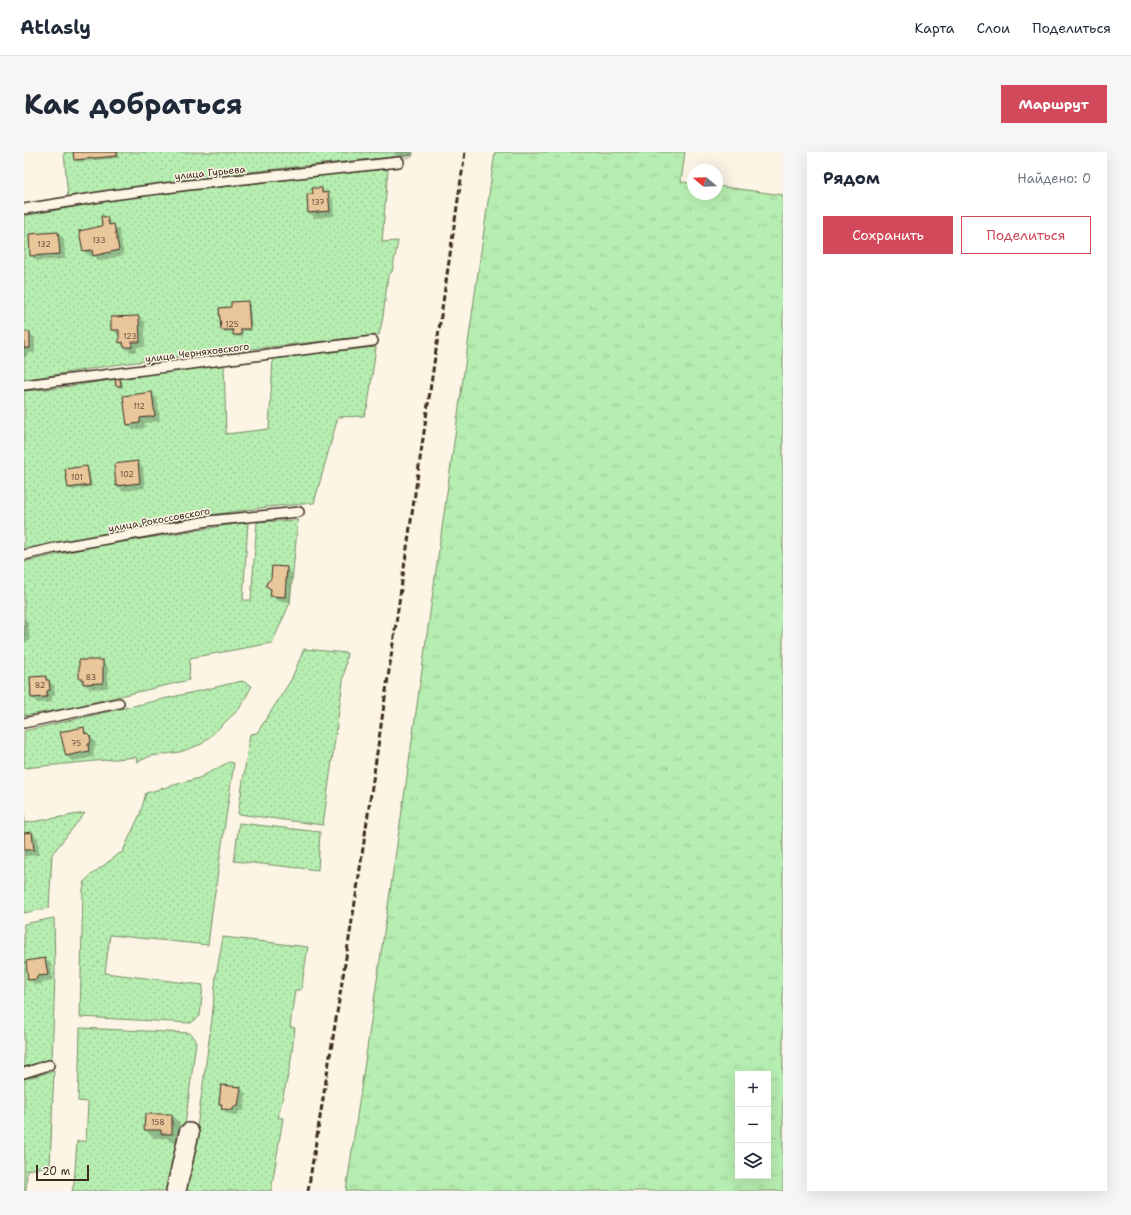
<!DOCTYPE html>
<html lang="ru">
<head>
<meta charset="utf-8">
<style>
  body { margin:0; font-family:"Shantell Sans",sans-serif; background:#f6f6f7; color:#1f2937 }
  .controls { position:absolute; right:12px; bottom:12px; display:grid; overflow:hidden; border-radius:0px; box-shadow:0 4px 16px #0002 }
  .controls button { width:36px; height:36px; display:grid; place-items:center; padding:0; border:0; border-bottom:1px solid #e0e1e3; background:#fff; color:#1f2937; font:20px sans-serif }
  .compass { position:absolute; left:663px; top:12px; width:36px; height:36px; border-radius:50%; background:#fff; box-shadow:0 4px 16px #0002; rotate:289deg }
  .scale { position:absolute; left:12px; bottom:10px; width:53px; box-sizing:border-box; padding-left:4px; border:2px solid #3b2a1e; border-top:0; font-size:11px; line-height:14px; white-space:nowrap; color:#3b2a1e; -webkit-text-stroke:3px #fcf5e5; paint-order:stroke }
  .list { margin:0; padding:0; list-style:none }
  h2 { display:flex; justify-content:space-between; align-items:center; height:52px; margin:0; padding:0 16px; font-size:17px }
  h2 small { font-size:13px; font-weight:400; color:#747a83 }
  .actions { display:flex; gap:8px; padding:12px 16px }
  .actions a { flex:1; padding:9px 0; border:1px solid #d1495b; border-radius:0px; text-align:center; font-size:14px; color:#d1495b }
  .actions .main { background:#d1495b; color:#fff }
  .icon { flex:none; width:22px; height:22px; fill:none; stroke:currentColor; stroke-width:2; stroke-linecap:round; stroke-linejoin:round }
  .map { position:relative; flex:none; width:759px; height:1039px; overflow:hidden; border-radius:0px }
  header { display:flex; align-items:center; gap:24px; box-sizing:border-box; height:56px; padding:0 20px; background:#fff; border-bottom:1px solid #e0e1e3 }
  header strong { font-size:19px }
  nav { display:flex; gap:22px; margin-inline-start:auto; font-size:14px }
  .intro { display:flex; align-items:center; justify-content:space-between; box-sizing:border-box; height:96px; padding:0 24px }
  h1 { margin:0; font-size:28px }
  .button { padding:10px 18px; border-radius:0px; background:#d1495b; color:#fff; font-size:14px; font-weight:700 }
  main { display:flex; gap:24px; padding:0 24px }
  aside { flex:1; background:#fff; border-radius:0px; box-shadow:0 4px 16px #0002 }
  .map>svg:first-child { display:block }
  .grass { fill:url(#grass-tufts); stroke:#788c67; fill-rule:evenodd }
  .garden { fill:url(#garden-dots); stroke:#788c67 }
  .shadow { fill:#0003 }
  .building { fill:#eac69b; stroke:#3b2a1e }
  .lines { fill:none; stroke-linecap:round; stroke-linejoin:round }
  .service-casing { stroke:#3b2a1e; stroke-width:12 }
  .minor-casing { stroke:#3b2a1e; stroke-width:22 }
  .service { stroke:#fcf5e5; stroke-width:9 }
  .minor { stroke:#fcf5e5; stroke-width:19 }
  .rail { stroke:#3b2a1e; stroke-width:3; stroke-dasharray:6 3; stroke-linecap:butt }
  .labels { text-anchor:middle; stroke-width:3; stroke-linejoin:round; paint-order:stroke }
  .number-label { font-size:8px; fill:#67513d }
  .street-label { font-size:10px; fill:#3b2a1e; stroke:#fcf5e5 }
</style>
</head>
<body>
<header>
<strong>Atlasly</strong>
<nav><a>Карта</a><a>Слои</a><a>Поделиться</a></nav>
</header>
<div class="intro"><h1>Как добраться</h1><a class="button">Маршрут</a></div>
<main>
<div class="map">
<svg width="759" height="1039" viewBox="0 0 759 1039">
  <defs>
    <pattern id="grass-tufts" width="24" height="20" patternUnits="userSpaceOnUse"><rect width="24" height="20" fill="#b6edb0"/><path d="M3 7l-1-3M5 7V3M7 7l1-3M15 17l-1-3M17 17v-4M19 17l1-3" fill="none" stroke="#9dcb97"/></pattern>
    <pattern id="garden-dots" width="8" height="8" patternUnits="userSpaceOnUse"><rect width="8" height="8" fill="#b6edb0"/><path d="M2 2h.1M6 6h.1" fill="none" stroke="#9dcb97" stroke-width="1.8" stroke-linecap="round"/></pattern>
  </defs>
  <rect width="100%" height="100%" fill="#fcf5e5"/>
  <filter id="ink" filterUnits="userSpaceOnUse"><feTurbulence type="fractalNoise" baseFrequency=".025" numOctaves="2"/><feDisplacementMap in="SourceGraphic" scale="8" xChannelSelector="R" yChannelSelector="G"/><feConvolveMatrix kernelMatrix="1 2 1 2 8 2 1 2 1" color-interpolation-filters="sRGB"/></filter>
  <g filter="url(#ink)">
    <path class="grass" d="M471,0H661L657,30L669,31V42H693V34L759,43V1039H322L381,638ZM714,922H744V1024H714Z"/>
    <g class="garden">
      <path d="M40,0H389V3C274,14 159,26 44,46Z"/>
      <polygon points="364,17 358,90 374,89 368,120 364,123 359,165 355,183 135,207 83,214 0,228 0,64 104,45 269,27 269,25"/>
      <polygon points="352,195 344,253 340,264 314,265 290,351 244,355 128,371 82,382 0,398 0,239 34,236 200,211 202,282 245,277 249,206"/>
      <polygon points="274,368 266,451 248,491 166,506 165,528 49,555 0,564 0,410 67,395 224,370 219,448 227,448 233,370"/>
      <polygon points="280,497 323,501 299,673 214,662 226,582 233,581 267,528"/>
      <polygon points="218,529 228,534 215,557 178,592 156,600 127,604 113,610 112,605 0,616 0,579"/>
      <polygon points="205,610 210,611 188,760 184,793 86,783 81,821 179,833 176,864 167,871 56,865 59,737 61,729 67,723 96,701 98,701 116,662 122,641 175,626"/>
      <polygon points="0,660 1,671 61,661 28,702 25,756 0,761"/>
      <polygon points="215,671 296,680 294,718 210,709"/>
      <polygon points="30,766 31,823 28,908 0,916 0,772"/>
      <polygon points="199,785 284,795 277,838 271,838 266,875 271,876 266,915 254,965 259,966 247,1039 158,1039 170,997 188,867 192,823"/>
      <polygon points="56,876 166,881 172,890 158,996 145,1039 48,1039 50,1031 53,989 62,989 64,950 54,949"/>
      <polygon points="30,919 26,1014 3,1018 2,1039 0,1039 0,927"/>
    </g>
    <g class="shadow">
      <polygon points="50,0 95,0 95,6 53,10 51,8"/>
      <polygon points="371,0 388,0 389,6 377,7 371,2"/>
      <polygon points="297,37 309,47 310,64 291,66 285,60"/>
      <polygon points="80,65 82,66 88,73 95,78 100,103 75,109 70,103 66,104 60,99 79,75"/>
      <polygon points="34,81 40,87 41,107 13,109 7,103"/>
      <polygon points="224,150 226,153 228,179 219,179 219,185 212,185 210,183 210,180 200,180 198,178"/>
      <polygon points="115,165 121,170 121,195 113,195 113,200 106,200 96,190 96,183 94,183 88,177 88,166"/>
      <polygon points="0,180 1,181 5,181 11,186 11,201 3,201 3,205 0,205"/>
      <polygon points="96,227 99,230 99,236 96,236 93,234 92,228"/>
      <polygon points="127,241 133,246 136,269 121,271 121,276 109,278 104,273"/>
      <polygon points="114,310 119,316 121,336 99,339 93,333"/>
      <polygon points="62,315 65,317 68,335 47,338 45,336"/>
      <polygon points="262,416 268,421 266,450 253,449 247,443 248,438 243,434"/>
      <polygon points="0,466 4,470 6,489 0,490"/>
      <polygon points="78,509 84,515 84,536 66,537 56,527"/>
      <polygon points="21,525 30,534 31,544 28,544 28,550 14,551 8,546 7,526"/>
      <polygon points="59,576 71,590 72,594 69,598 70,605 48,609 43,604"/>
      <polygon points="8,681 14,687 15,703 0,704 0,682"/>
      <polygon points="21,807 27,812 29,828 18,830 18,832 11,833 5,827"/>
      <polygon points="216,936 222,942 220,959 215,959 214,963 204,962 198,956 198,954 196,952"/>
      <polygon points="122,963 148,963 156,971 156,990 146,990 143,986 130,986 121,978"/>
    </g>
    <g class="building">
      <polygon points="49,0 93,0 93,4 50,8"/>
      <polygon points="288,36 298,36 298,41 304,40 306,59 284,61 283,42 289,42"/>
      <polygon points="77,64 80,64 80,65 83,65 85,73 90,72 95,98 69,104 68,98 59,99 55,79 78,74"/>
      <polygon points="34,80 36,102 6,104 5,82"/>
      <polygon points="224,149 226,177 217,177 217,183 209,183 209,178 197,178 195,156 207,155 207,150"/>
      <polygon points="115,164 116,190 108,190 108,195 100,195 99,190 95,191 95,178 87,178 87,165"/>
      <rect x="0" y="180" width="6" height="16"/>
      <polygon points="96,226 97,234 92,234 91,227"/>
      <polygon points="128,240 131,264 116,266 116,271 103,273 99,244"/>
      <polygon points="114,309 116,331 92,334 90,312"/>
      <polygon points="63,314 66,333 44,336 41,317"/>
      <polygon points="248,414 263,415 261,445 246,444 247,437 242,434 243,430 247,427"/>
      <polygon points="55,508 79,508 79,531 59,532 59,527 55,527"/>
      <polygon points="22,524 22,528 25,528 26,538 23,539 23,545 7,546 6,525"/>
      <polygon points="60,575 61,582 63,581 66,584 67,589 64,593 65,599 42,604 36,580"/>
      <polygon points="8,680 10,698 0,698 0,681"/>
      <polygon points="21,806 24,823 13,824 13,827 4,828 2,809"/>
      <polygon points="197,933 217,935 214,955 210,954 209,958 197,957 198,952 195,952"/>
      <polygon points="121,962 148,962 148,982 137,982 137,978 120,978"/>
    </g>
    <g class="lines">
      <defs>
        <g id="service">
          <polyline points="0,57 88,43 165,33 375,10"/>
          <polyline points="0,233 349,189"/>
          <polyline points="0,403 31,396 184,369 275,360"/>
          <polyline points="0,571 95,551"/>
          <polyline points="0,921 25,913"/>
        </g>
        <polyline id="minor" points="152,1039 165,981"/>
      </defs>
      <use href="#service" class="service-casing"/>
      <use href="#minor" class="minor-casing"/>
      <use href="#service" class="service"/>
      <use href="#minor" class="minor"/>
      <polyline class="rail" points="284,1039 332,744 441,0"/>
    </g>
  </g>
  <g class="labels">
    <g class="number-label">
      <text x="294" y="53">137</text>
      <text x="75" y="91">133</text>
      <text x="20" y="95">132</text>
      <text x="208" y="175">125</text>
      <text x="106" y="187">123</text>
      <text x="115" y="257">112</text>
      <text x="103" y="325">102</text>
      <text x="53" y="328">101</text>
      <text x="67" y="528">83</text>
      <text x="16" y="536">82</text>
      <text x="52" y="594">75</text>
      <text x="134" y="973">158</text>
    </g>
    <g class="street-label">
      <text transform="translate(186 20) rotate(-6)" y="4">улица Гурьева</text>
      <text transform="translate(173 200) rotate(-7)" y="4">улица Черняховского</text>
      <text transform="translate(135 367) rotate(-10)" y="4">улица Рокоссовского</text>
    </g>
  </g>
</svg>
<div class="controls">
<button>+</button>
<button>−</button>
<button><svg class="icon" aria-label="layers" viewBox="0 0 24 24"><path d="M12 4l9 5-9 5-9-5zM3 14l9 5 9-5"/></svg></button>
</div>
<svg class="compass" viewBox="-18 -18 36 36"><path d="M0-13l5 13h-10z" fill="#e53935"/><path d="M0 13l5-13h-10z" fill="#747a83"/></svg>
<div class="scale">20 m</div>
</div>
<aside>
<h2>Рядом<small>Найдено: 0</small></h2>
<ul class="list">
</ul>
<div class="actions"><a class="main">Сохранить</a><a>Поделиться</a></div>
</aside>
</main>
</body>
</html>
